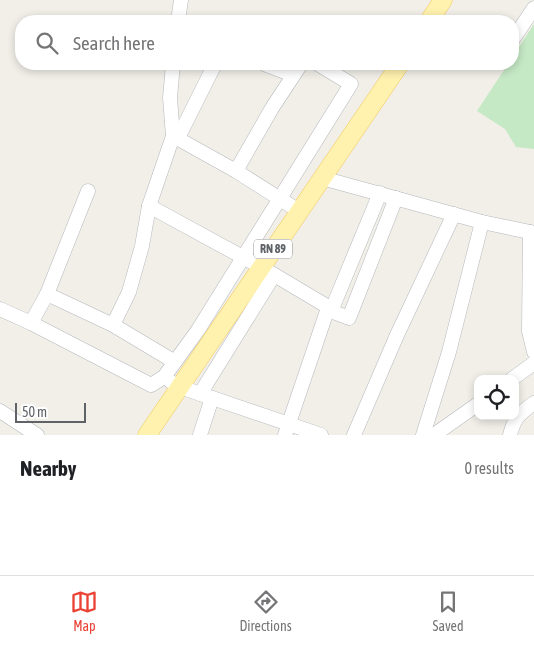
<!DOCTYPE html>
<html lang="en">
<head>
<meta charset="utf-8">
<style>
  body { margin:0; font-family:"Asap Condensed",sans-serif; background:#f2f2f2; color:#202124 }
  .controls { position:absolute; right:15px; bottom:15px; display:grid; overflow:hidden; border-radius:10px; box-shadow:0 2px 8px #0003 }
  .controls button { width:45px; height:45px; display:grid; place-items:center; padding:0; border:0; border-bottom:1px solid #e0e0e0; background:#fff; color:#202124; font:25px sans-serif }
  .scale { position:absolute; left:15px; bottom:12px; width:71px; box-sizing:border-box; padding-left:5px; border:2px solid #5f6368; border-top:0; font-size:14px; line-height:18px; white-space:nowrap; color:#5f6368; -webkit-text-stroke:4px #fff; paint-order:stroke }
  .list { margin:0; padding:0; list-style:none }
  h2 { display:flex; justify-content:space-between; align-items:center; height:65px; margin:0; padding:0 20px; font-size:21px }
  h2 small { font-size:16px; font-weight:400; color:#757577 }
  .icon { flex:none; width:28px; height:28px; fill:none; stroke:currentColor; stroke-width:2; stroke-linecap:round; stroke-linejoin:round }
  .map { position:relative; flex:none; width:534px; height:435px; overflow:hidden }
  .search { position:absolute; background:#fff; box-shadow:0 2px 8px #0003; left:15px; right:15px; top:15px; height:55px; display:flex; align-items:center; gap:12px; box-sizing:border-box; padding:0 18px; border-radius:20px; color:#757577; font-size:19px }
  .sheet { height:140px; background:#fff }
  nav { display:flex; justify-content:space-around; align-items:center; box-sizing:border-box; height:70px; border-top:1px solid #e0e0e0; background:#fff; font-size:14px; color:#757577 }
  nav a { display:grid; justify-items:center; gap:2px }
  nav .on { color:#ea4335 }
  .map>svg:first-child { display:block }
  .green { fill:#c5e8c5 }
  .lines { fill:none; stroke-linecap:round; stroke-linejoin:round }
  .minor-casing { stroke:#b5b8bc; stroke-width:15 }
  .major-casing { stroke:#f2c960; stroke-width:19 }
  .minor { stroke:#fff; stroke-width:14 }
  .major { stroke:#fff2af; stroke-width:18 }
  .labels { text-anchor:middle; stroke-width:4; stroke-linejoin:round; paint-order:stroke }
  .shield { fill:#fff; stroke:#8f9295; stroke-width:1 }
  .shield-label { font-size:12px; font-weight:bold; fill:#5f6368 }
</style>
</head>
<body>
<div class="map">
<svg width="534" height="435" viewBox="0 0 534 435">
  <rect width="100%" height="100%" fill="#f1efe8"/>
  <polygon class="green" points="534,24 534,149 516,147 505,129 477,111 508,64 513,64 513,56"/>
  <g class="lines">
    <defs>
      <g id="minor">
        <polyline points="178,21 181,0"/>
        <polyline points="513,39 534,8"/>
        <polyline points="173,64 170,98 173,136 236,171 299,211"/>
        <polyline points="264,64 293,75"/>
        <polyline points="173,136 149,206 142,246 129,292 113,325 175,362"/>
        <polyline points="178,138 215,64"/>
        <polyline points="236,171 272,108 301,64"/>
        <polyline points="322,178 482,222 534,233"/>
        <polyline points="149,206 261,267 330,308 336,313 349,318 396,198"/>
        <polyline points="530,232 529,331 534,352"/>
        <polyline points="47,294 88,191"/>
        <polyline points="0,309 31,323 151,385 164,377 198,330 351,84 318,64"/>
        <polyline points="31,323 47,294 113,325"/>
        <polyline points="512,379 534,363"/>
        <polyline points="171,382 180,387 321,435"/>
        <polyline points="200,394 274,275"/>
        <polyline points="0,411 37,435"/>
        <polyline points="200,435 212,398"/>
        <polyline points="285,435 327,311 334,304 380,193"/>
        <polyline points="354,435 397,335 454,214"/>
        <polyline points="423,435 449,352 482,222"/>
        <polyline points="434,435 478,404"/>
        <path d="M510,435C514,418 520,413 534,403"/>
      </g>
      <g id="major">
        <polyline points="429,21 443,0"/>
        <polyline points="147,435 400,64"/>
      </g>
    </defs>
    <use href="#minor" class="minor-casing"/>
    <use href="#major" class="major-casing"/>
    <use href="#minor" class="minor"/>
    <use href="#major" class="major"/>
  </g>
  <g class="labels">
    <rect class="shield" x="254" y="239.5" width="38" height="19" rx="4"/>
    <g class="shield-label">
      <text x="273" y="253">RN 89</text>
    </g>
  </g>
</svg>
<div class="controls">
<button><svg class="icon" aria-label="locate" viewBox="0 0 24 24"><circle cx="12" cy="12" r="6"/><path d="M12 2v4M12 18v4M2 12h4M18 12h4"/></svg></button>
</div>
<div class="scale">50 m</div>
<div class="search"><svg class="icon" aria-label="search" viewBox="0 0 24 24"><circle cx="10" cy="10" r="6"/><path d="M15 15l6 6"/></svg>Search here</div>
</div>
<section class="sheet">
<h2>Nearby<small>0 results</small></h2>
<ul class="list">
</ul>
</section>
<nav>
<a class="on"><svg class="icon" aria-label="map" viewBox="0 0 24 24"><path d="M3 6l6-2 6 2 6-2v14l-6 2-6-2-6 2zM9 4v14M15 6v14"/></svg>Map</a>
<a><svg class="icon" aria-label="directions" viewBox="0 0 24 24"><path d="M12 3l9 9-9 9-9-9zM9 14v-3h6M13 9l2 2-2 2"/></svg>Directions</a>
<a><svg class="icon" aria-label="saved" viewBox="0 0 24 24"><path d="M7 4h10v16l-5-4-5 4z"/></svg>Saved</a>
</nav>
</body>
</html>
